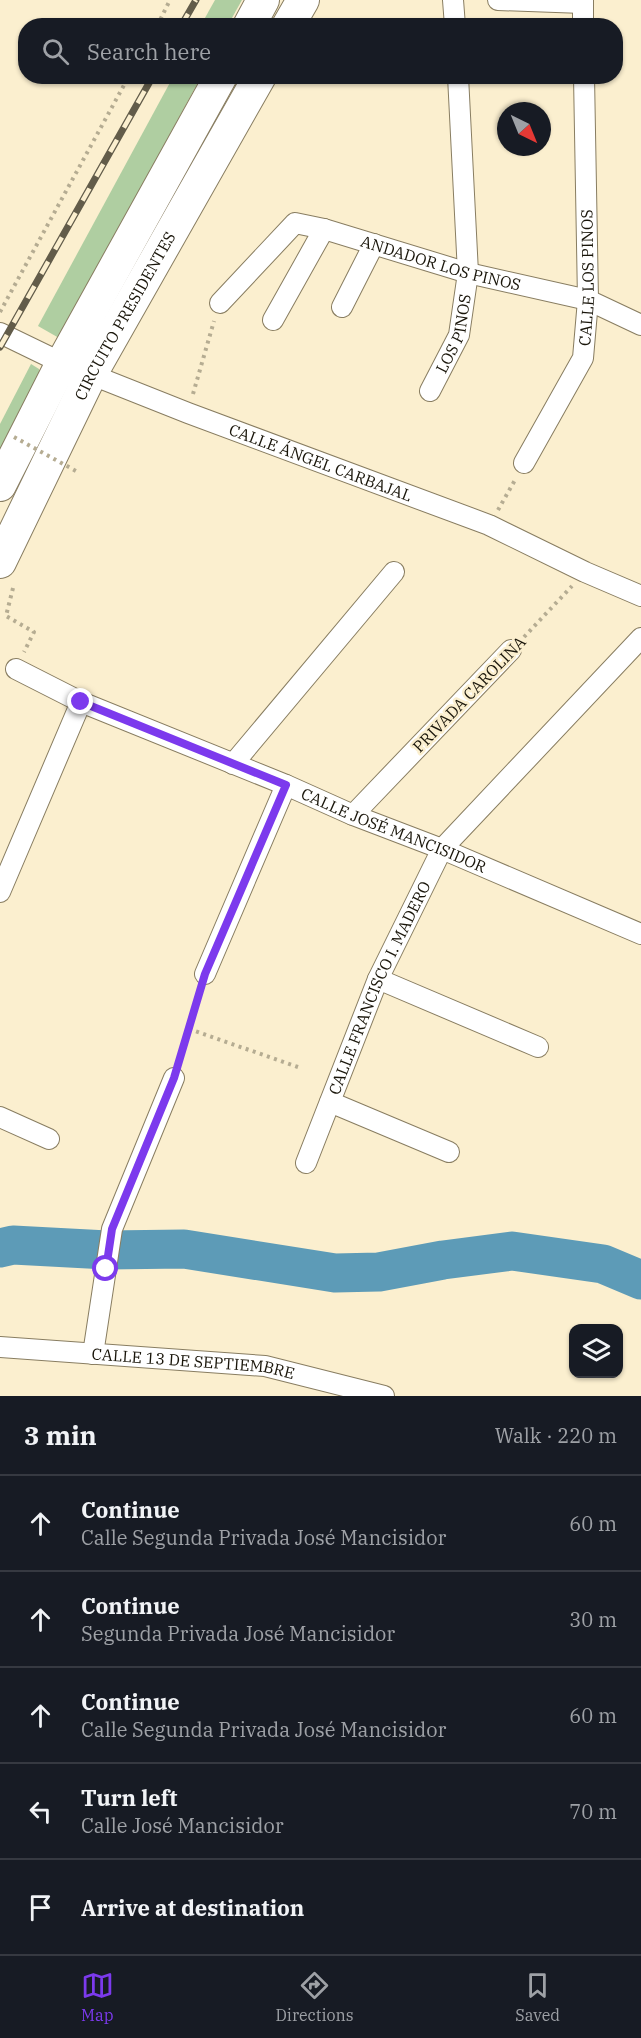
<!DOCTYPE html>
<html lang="en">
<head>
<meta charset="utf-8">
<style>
  body { margin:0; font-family:"IBM Plex Serif",serif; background:#242831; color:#f1f3f6 }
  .controls { position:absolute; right:18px; bottom:18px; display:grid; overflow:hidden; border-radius:12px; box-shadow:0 2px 4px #0004 }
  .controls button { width:54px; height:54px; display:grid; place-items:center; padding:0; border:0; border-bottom:2px solid #363941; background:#171b24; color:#f1f3f6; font:30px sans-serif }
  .compass { position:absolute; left:497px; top:102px; width:54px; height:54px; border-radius:50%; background:#171b24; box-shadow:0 2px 4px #0004; rotate:137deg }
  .stop { position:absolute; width:18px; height:18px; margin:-14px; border:4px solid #7c3aed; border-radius:50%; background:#fff }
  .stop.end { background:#7c3aed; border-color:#fff; box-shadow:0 2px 6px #0008 }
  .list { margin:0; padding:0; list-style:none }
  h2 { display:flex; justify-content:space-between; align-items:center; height:78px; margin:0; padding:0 24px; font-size:26px }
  h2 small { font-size:20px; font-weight:400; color:#9ea1a6 }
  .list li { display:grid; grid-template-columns:39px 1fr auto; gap:18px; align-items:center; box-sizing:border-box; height:96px; padding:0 24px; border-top:2px solid #363941 }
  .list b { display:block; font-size:22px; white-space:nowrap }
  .list p { margin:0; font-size:20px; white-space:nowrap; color:#9ea1a6 }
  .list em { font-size:20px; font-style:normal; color:#9ea1a6 }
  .icon { flex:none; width:33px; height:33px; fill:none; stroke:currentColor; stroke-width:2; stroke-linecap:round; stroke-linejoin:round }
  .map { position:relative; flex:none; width:641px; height:1396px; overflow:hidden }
  .search { position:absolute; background:#171b24; box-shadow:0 2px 4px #0004; left:18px; right:18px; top:18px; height:66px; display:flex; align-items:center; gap:15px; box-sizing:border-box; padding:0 21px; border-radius:24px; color:#9ea1a6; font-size:22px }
  .sheet { height:558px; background:#171b24 }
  nav { display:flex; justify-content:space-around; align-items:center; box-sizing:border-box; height:84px; border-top:2px solid #363941; background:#171b24; font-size:16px; color:#9ea1a6 }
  nav a { display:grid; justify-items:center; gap:3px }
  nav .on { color:#7c3aed }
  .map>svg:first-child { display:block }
  .green { fill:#afcea1 }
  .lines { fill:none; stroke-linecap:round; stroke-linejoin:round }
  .river { stroke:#5d9bb7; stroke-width:39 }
  .minor-casing { stroke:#887d61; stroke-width:22 }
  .primary-casing { stroke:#887d61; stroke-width:34 }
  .path { stroke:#b5ac92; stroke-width:4; stroke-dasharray:3 4.5; stroke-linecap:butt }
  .minor { stroke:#fff; stroke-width:20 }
  .primary { stroke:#fff; stroke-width:32 }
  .rail-casing { stroke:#625c4a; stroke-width:7 }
  .rail { stroke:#fbefcf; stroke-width:4.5; stroke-dasharray:14; stroke-linecap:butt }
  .path-bridge { stroke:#b5ac92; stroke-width:4; stroke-dasharray:3 4.5; stroke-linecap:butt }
  .route { stroke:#7c3aed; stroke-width:8 }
  .labels { text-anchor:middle; stroke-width:5; stroke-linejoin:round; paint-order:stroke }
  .street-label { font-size:16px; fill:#19150a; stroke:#fbefcf }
</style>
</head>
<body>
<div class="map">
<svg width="641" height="1396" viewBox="0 0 641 1396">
  <rect width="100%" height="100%" fill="#fbefcf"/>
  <g class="green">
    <polygon points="215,0 242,0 228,25 201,25"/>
    <polygon points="173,77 201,77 59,338 38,326"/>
    <polygon points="31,364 39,369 41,377 0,460 0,424"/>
  </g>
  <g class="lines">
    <polyline class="river" points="0,1248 13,1245 107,1250 184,1249 335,1273 379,1272 443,1260 512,1251 603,1264 641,1280"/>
    <defs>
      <g id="minor">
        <polyline points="453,0 455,26"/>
        <polyline points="498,0 583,3"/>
        <polyline points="583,0 583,26"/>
        <path id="s1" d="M220,303L295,223L324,229L468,273L588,300L641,325"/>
        <polyline points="342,307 374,244"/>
        <polyline points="273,320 324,229"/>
        <path id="s2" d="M0,333L62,363L188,413L489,525L585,572L641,596"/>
        <path id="s3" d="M430,391L459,335L468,273L458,76"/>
        <path id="s4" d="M524,463L583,358L588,300L584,76"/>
        <path id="s5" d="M16,669L81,702L286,785L353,815L442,849L641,934"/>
        <polyline points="233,764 394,572"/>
        <polyline points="353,815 511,650"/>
        <polyline points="0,892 81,702"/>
        <polyline points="205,974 286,785"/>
        <polyline points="378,979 538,1047"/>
        <polyline points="330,1102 449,1152"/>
        <polyline points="0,1117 49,1139"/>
        <path id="s6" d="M306,1163L378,979L442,849L641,638"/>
        <path id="s7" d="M0,1347L265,1366L384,1396"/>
        <polyline points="93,1354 112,1229 174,1078"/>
      </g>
      <g id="primary">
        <polyline points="249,26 263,0"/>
        <polyline points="288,26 303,0"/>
        <polyline points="0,485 62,363 221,76"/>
        <path id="s8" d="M0,562L91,374L260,76"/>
      </g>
    </defs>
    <use href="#minor" class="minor-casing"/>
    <use href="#primary" class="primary-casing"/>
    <g class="path">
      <polyline points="157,26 170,0"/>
      <polyline points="0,312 129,76"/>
      <polyline points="193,394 214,321"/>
      <polyline points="498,510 515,480"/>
      <polyline points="13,588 6,616 34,632 24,652"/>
      <polyline points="524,637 572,586"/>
      <polyline points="189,1029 298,1067"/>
      <polyline points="180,1060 200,992"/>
    </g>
    <use href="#minor" class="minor"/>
    <use href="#primary" class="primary"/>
    <defs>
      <g id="rail">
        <polyline points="181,26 196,0"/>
        <polyline points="0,347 153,76"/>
      </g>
    </defs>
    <use href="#rail" class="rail-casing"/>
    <use href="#rail" class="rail"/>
    <polyline class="path-bridge" points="14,437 76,471"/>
  </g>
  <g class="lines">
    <polyline class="route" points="81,702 286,785 205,974 174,1078 112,1229 106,1269"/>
  </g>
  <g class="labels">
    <g class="street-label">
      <text dy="6" stroke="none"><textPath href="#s1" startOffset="261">ANDADOR LOS PINOS</textPath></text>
      <text dy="6" stroke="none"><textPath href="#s4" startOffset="201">CALLE LOS PINOS</textPath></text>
      <text dy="6" stroke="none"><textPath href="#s8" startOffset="276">CIRCUITO PRESIDENTES</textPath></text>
      <text dy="6" stroke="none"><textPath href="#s3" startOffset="63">LOS PINOS</textPath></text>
      <text dy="6" stroke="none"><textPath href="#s2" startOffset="346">CALLE ÁNGEL CARBAJAL</textPath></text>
      <text transform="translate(469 694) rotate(-46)" y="6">PRIVADA CAROLINA</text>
      <text dy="6" stroke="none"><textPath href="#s5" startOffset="411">CALLE JOSÉ MANCISIDOR</textPath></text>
      <text dy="6" stroke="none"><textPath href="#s6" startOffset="190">CALLE FRANCISCO I. MADERO</textPath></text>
      <text dy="6" stroke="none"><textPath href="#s7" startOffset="194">CALLE 13 DE SEPTIEMBRE</textPath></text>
    </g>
  </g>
</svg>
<div class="controls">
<button><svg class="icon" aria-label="layers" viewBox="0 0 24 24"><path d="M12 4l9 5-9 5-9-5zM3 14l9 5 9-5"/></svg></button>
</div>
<svg class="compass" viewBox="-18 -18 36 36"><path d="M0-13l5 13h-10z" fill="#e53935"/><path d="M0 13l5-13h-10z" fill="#9ea1a6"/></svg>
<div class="stop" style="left:106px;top:1269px"></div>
<div class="stop end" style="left:81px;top:702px"></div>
<div class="search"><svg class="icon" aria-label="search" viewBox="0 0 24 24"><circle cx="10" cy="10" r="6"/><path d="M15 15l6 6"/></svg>Search here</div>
</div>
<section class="sheet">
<h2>3 min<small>Walk · 220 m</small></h2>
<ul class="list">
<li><svg class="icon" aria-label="ahead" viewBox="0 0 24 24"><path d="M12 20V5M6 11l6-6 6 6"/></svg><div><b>Continue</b><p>Calle Segunda Privada José Mancisidor</p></div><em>60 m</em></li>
<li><svg class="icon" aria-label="ahead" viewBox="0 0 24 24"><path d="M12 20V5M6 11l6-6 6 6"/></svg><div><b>Continue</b><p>Segunda Privada José Mancisidor</p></div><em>30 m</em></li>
<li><svg class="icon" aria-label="ahead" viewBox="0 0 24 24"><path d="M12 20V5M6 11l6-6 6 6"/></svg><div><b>Continue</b><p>Calle Segunda Privada José Mancisidor</p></div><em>60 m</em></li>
<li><svg class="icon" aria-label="left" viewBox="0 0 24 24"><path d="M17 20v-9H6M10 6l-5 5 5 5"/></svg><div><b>Turn left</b><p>Calle José Mancisidor</p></div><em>70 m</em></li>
<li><svg class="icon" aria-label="arrive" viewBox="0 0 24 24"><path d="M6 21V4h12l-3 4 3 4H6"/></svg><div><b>Arrive at destination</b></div></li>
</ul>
</section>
<nav>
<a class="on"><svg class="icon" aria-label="map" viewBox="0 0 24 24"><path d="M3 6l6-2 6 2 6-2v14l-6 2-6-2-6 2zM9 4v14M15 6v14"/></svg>Map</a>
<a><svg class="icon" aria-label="directions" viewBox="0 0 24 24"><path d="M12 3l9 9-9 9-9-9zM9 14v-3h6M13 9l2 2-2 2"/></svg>Directions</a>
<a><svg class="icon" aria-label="saved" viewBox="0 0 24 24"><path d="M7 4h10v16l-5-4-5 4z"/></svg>Saved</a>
</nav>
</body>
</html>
